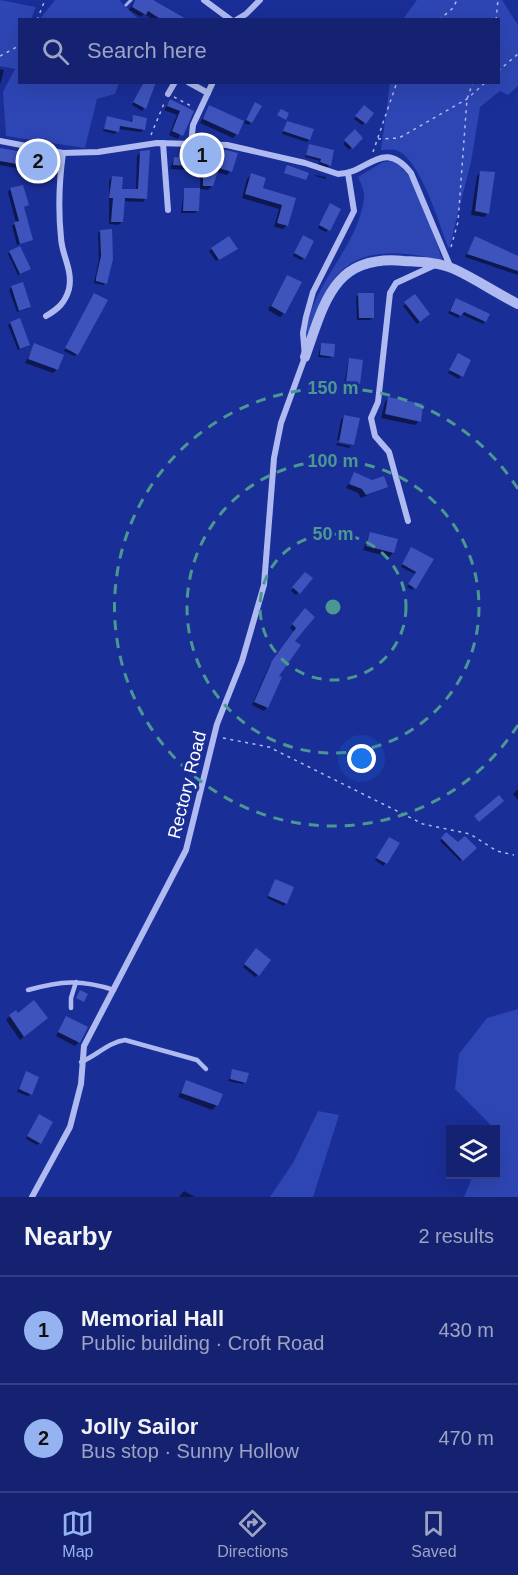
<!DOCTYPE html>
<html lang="en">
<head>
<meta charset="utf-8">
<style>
  body { margin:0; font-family:Helvetica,sans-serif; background:#212f79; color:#f1f3f6 }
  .controls { position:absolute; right:18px; bottom:18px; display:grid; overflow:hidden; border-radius:0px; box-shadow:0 6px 24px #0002 }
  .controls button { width:54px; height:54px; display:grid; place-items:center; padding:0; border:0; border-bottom:2px solid #333f84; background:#142271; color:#f1f3f6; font:30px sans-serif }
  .you { position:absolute; left:362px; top:759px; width:21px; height:21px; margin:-15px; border:4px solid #fff; border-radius:50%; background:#1a73e8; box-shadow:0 0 0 9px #1a73e833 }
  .badge { display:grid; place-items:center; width:39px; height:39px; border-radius:50%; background:#95b2f1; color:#111; font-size:20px; font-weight:700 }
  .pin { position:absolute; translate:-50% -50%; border:3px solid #fff; box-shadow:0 2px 6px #0006 }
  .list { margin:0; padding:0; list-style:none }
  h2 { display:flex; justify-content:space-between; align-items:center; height:78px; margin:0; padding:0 24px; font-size:26px }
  h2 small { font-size:20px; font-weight:400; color:#9da4c3 }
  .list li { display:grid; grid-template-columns:39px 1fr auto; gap:18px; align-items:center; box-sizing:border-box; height:108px; padding:0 24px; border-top:2px solid #333f84 }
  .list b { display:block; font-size:22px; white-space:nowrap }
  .list p { margin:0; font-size:20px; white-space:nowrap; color:#9da4c3 }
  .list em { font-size:20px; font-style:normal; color:#9da4c3 }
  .icon { flex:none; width:33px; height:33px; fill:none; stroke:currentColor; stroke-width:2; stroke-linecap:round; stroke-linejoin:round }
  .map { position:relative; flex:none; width:518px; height:1197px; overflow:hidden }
  .search { position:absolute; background:#142271; box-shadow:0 6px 24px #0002; left:18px; right:18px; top:18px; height:66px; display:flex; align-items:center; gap:15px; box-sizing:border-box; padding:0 21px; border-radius:0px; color:#9da4c3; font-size:22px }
  .sheet { height:294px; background:#142271 }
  nav { display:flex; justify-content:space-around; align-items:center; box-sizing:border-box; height:84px; border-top:2px solid #333f84; background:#142271; font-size:16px; color:#9da4c3 }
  nav a { display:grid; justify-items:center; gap:3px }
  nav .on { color:#95b2f1 }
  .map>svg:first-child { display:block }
  .green { fill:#2e46b4 }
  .shadow { fill:#0007 }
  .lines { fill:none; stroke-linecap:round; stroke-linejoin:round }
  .stream { stroke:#a1b0f2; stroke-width:3 }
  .building { fill:#3e54bc }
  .path { stroke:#aebaf0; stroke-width:1.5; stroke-dasharray:3 4.5; stroke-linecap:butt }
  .service { stroke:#aebaf0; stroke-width:4.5 }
  .minor { stroke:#aebaf0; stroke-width:6 }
  .tertiary { stroke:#aebaf0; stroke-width:10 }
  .ring { fill:none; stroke:#4b9892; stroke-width:3; stroke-dasharray:10 8 }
  .labels { text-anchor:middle; stroke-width:6; stroke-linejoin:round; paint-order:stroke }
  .street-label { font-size:18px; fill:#fff; stroke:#1a2e97 }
  .centre { fill:#4b9892; stroke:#1a2e97; stroke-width:3 }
  .ring-label { font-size:18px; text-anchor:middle; font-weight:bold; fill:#4b9892; stroke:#1a2e97; stroke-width:6; stroke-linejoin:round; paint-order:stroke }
</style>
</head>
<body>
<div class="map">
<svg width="518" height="1197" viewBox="0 0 518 1197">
  <rect width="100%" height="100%" fill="#1a2e97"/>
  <g class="green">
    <polygon points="0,0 36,7 31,19 20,20 20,82 119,83 115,94 97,99 85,148 6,136 3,92 15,69 0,66"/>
    <polygon points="55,0 119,0 138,19 40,19"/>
    <path d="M417,0H502L518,25V86L508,95L500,91L480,107L471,162L449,249C440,227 420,156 395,150C391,149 385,150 381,150L390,83L498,82V20L403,19Z"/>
    <path d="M393,161C419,175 432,233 443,261C403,250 354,245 330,285C320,301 317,322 306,336C310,284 357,250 364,199C365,192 361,183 358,177L383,162Z"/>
    <polygon points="518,1009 518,1197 464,1197 473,1175 496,1174 496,1130 489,1129 491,1125 455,1089 459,1054 487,1018"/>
    <polygon points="318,1111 339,1115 313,1197 270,1197 293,1163"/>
  </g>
  <g class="shadow">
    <polygon points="135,0 152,0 182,20 154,20 144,14 141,17 129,10"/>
    <polygon points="0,69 4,70 0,85"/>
    <polygon points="140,82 154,82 147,95 151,97 142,111 132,105 143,85"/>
    <polygon points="171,101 192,111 178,139 169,135 177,115 164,110"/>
    <polygon points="255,104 260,106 249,125 244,123"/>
    <polygon points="210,107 237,134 233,138 200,123"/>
    <polygon points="362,109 365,123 362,125 354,119"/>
    <polygon points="133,117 144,129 141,132 118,129 115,134 103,131 108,118 130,123"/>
    <polygon points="287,122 309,140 307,142 282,134"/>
    <polygon points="355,131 361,138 349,150 343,144"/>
    <polygon points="310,146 329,165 327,168 318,165 320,161 305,157"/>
    <polygon points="0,150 20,164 16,168 0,165"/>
    <polygon points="194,151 230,171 227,175 217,172 212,186 208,190 200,189 200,171 170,169 174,158 190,159"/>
    <polygon points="140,153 146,198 143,202 123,201 122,222 118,225 109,224 109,181 112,177 120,190 136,191 137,156"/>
    <polygon points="481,172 488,213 484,217 471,215 477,176"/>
    <polygon points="251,175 261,189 294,199 287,225 283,229 274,227 279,209 242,198 247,179"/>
    <polygon points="315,175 326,177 326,179 315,176"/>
    <polygon points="10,189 27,205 23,208 31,239 17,245 12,226 16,223 8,192"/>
    <polygon points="184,189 197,211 195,213 181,213"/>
    <polygon points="328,208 328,230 326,232 318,228"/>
    <polygon points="101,231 106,283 103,285 94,283 99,259 98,233"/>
    <polygon points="475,238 518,259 518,275 465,257"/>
    <polygon points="301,240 304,258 301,260 293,256"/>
    <polygon points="212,249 234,251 216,261 209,251"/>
    <polygon points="10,252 29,269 26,271 18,275 8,254"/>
    <polygon points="287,276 284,313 280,317 268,310"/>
    <polygon points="12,287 30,307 27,309 17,312 9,290"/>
    <polygon points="359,295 373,317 370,320 357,320 356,297"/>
    <polygon points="92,298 77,354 74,356 64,351"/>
    <polygon points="456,299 485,321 483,324 461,314 458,318 448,313"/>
    <polygon points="405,304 426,316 417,324 403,306"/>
    <polygon points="11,323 28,345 26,347 18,350 8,325"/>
    <polygon points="321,344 333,356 330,358 318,357"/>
    <polygon points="34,345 57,369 53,373 25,363"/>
    <polygon points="458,355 469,361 459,379 448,373"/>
    <polygon points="349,359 359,383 356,385 344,384"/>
    <polygon points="389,398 419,421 415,425 381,418 385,402"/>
    <polygon points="345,416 353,444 352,445 337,440 341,420"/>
    <polygon points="337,443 351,446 349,448 336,445"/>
    <polygon points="355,474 372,482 386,487 361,498 358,493 346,488"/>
    <polygon points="370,533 393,553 389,557 363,550"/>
    <polygon points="409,551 432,560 412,590 407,587 415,574 401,567"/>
    <polygon points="305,574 311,579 296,595 291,591"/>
    <polygon points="305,610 276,676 267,708 264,711 252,705 269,666 294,632 290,628"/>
    <polygon points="518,789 518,800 513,794"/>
    <polygon points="446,834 458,844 475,848 460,861 440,841"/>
    <polygon points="387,841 386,863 383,866 375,860"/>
    <polygon points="275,881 286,903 284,906 267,898"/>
    <polygon points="254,953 258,975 255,977 243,967"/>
    <polygon points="18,1015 42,1021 20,1040 6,1020 10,1016"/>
    <polygon points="67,1018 79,1042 75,1046 56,1036"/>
    <polygon points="233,1071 245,1082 242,1084 228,1081"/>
    <polygon points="26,1073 31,1094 28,1096 17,1092"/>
    <polygon points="186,1082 221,1094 216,1106 212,1110 178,1097"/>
    <polygon points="37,1118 40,1143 37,1145 26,1139"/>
    <polygon points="184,1191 195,1197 179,1197"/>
  </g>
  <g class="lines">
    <polyline class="stream" points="126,5 131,0"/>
  </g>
  <g class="building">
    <polygon points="135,0 153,0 188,20 162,20 148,11 146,15 132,7"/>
    <polygon points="144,82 156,82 146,109 133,102"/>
    <polygon points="170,99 194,111 183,136 172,131 180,111 167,106"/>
    <polygon points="255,102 262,106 252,123 246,120"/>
    <polygon points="209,105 244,121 238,135 203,119"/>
    <polygon points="364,105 374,113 366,124 355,116"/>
    <polygon points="281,109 289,113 286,120 277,115"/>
    <polygon points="133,115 147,118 145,130 120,126 119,132 104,129 107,116 132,122"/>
    <polygon points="287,121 314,129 310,140 283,131"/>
    <polygon points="355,129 363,138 353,149 344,140"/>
    <polygon points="309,144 334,150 331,166 320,162 321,159 306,155"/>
    <polygon points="0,148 23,152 22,165 0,161"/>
    <polygon points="193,149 226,150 238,153 232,172 219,168 213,186 203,186 203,167 173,165 174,157 193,158"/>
    <polygon points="150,150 147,199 125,198 123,222 111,222 113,198 109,198 112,176 123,177 122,189 138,189 140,151"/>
    <polygon points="287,165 309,173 306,180 284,173"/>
    <polygon points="480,171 495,172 489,214 475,211"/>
    <polygon points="251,173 266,178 263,188 296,198 288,226 277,223 282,205 245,194"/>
    <polygon points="23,185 29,205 24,207 33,240 20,244 14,222 19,221 10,188"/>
    <polygon points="184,188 200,188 199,211 183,211"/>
    <polygon points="330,203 341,209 330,231 319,225"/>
    <polygon points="112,229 113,259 107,284 96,281 96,278 101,256 100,230"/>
    <polygon points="303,235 314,241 305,259 294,253"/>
    <polygon points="229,236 238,249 219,260 211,248"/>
    <polygon points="475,236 518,256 518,271 467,254"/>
    <polygon points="20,246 31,269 20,274 9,251"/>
    <polygon points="287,275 302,282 285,314 271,306"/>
    <polygon points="23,282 31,307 19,311 11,286"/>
    <polygon points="94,293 108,300 78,355 65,348"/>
    <polygon points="358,293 374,293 374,318 359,318"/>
    <polygon points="415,294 430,314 420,322 404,302"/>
    <polygon points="456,298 490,314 486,322 464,312 461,316 450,311"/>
    <polygon points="20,318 30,345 20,349 10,322"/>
    <polygon points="34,343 64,355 58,370 28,359"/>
    <polygon points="321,343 335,344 334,357 320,355"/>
    <polygon points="458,353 471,360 463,377 449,370"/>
    <polygon points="349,358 363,360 360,384 346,382"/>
    <polygon points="388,397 423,404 421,422 385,414"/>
    <polygon points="344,415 360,418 354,445 339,442"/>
    <polygon points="354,472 372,480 384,476 388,487 366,495 362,489 349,484"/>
    <polygon points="370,532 398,539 394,553 366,546"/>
    <polygon points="411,547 434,559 416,589 408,584 416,572 402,564"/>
    <polygon points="305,572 313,578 300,594 292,587"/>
    <polygon points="305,608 315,617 295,641 301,645 279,676 282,677 268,708 254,702 272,661 296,628 292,624"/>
    <polygon points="499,795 504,801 479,822 474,816"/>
    <polygon points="446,832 458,842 465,836 477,848 463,861 441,838"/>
    <polygon points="389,837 400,843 387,864 376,858"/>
    <polygon points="275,879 294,887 287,904 268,896"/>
    <polygon points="256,948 271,960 259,976 244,964"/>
    <polygon points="80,990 88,994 84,1002 76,998"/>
    <polygon points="34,1000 48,1018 24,1037 9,1015 16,1010 18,1013"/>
    <polygon points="66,1016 88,1027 80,1043 58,1032"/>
    <polygon points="232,1069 249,1073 246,1083 230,1079"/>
    <polygon points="26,1071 39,1077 32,1095 19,1089"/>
    <polygon points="186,1080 223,1094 218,1106 181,1093"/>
    <polygon points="39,1114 53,1122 41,1144 27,1136"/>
  </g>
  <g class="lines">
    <g class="path">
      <polyline points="37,20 45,0"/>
      <polyline points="439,20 453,8 457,0"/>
      <polyline points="496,20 498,0"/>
      <polyline points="0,56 15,48 20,41"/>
      <polyline points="498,71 518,54"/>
      <polyline points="174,97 191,106"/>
      <polyline points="151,135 165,101"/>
      <polyline points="378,139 399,138 467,99 486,82"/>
      <polyline points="373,152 397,82"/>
      <polyline points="451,247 458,222 467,99 473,82"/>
      <polyline points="223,738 269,747 423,824 470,834 497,851 514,855"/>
    </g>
    <g class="service">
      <path d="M28,990C61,981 80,979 114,990"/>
      <polyline points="71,1008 71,998 76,982"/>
      <path d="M81,1062C96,1056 109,1042 125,1040L197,1060L206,1069"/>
    </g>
    <g class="minor">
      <polyline points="204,0 231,20"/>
      <polyline points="236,20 246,14 260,0"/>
      <polyline points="188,82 208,93"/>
      <polyline points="168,94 175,82"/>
      <path d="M0,141L63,153L98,152L157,143L227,145L305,163L338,174C368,174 383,137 411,173L450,266"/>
      <polyline points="163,143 168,210"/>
      <polyline points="191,144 193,125 213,82"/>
      <path d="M46,316C58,309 65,303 69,289C73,270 62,256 61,238C58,209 59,182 63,153"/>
      <polyline points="408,521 389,452 375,436 371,418 378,402 390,293 396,283 435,265"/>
      <polyline points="32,1197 70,1127 81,1084 84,1046 186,850 217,724 242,661 264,585 274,458 281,423 305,357 303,333 306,317 313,292 354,211 348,173"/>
    </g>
    <path class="tertiary" d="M305,357C325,301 334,254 404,261C421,262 438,262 454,269C476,279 496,293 518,304"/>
  </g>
  <g class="ring">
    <circle cx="333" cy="607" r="73"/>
    <circle cx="333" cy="607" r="146"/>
    <path d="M518 725A219 219 0 1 1 518 489"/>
  </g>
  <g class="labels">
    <g class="street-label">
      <text transform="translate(187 785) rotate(-76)" y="6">Rectory Road</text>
    </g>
  </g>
  <circle cx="333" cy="607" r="9" class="centre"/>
  <g class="ring-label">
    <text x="333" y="394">150 m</text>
    <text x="333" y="467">100 m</text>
    <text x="333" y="540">50 m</text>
  </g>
</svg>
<div class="controls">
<button><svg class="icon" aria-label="layers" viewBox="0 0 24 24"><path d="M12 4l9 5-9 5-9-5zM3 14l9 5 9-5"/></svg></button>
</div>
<div class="you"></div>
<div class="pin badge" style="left:202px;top:155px">1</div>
<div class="pin badge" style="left:38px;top:161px">2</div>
<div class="search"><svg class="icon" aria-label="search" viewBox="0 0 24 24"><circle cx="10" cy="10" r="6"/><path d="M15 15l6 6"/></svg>Search here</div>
</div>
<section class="sheet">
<h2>Nearby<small>2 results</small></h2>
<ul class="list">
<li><span class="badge">1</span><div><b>Memorial Hall</b><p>Public building · Croft Road</p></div><em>430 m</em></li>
<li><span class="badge">2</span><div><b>Jolly Sailor</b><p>Bus stop · Sunny Hollow</p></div><em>470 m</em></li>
</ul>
</section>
<nav>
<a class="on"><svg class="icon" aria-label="map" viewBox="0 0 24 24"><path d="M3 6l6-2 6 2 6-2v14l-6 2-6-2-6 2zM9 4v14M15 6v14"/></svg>Map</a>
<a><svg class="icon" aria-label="directions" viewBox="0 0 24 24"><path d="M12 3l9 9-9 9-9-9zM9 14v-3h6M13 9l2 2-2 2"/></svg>Directions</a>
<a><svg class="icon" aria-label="saved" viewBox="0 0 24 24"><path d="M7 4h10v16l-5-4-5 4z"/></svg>Saved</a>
</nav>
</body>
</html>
